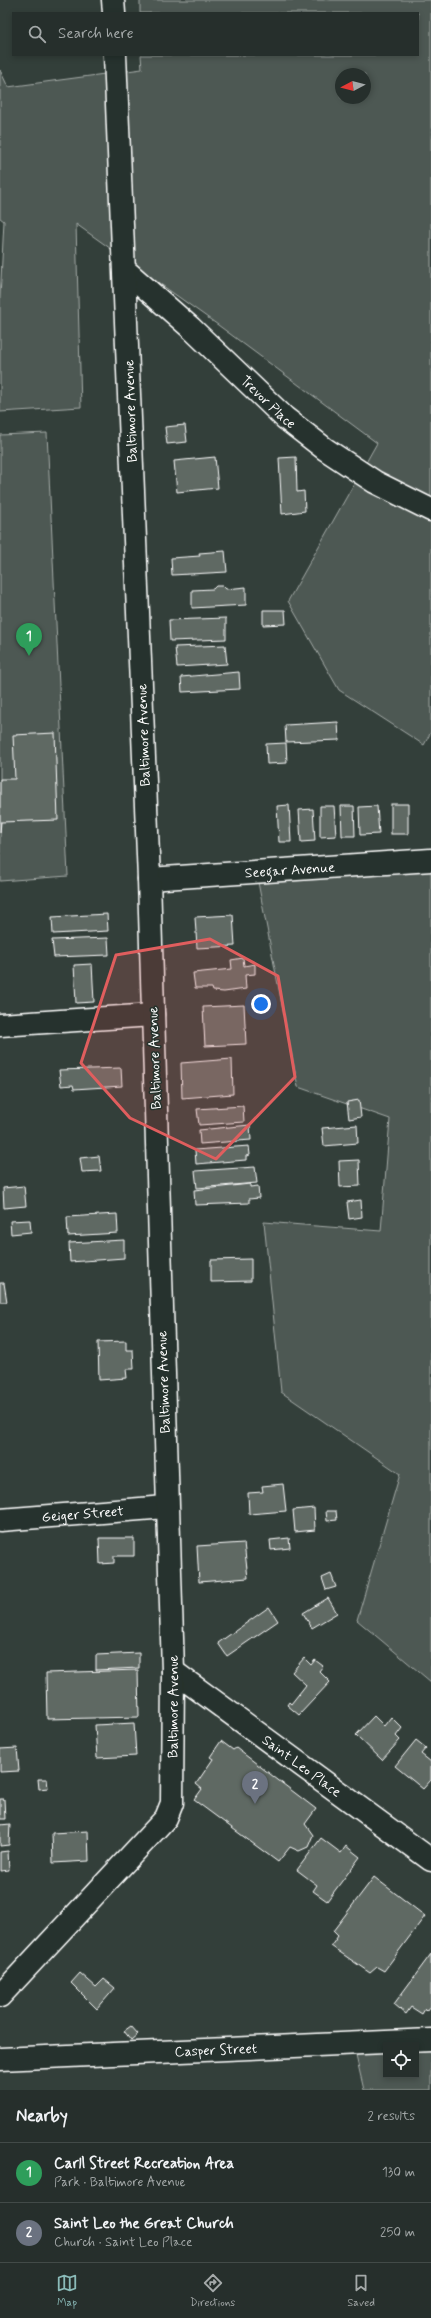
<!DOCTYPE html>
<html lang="en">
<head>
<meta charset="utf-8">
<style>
  body { margin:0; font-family:Mynerve,sans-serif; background:#2e3734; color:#f1f3f6 }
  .controls { position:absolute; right:12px; bottom:12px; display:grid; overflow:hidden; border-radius:0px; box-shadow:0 2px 6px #0003 }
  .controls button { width:36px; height:36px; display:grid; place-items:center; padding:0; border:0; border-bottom:1px solid #424a48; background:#262f2c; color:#f1f3f6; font:20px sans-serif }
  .compass { position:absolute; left:335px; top:68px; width:36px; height:36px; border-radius:50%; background:#262f2c; box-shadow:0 2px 6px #0003; rotate:263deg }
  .you { position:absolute; left:261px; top:1004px; width:14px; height:14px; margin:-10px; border:3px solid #fff; border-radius:50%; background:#1a73e8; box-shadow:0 0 0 6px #1a73e833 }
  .badge { display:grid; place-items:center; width:26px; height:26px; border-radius:50%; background:#8bbbb9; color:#fff; font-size:13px; font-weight:700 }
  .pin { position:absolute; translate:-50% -33px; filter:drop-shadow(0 1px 2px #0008) }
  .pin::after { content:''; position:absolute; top:21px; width:14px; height:12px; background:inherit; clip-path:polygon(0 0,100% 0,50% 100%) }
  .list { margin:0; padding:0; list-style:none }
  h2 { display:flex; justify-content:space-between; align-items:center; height:52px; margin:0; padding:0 16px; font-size:17px }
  h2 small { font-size:13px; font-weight:400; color:#a4a9a9 }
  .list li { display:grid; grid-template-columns:26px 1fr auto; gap:12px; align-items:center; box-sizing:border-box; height:60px; padding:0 16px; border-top:1px solid #424a48 }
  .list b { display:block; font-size:15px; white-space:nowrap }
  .list p { margin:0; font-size:13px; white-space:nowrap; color:#a4a9a9 }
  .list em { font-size:13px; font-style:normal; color:#a4a9a9 }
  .icon { flex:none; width:22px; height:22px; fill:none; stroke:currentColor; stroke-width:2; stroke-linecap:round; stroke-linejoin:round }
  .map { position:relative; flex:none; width:431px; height:2090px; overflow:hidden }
  .search { position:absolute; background:#262f2c; box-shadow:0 2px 6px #0003; left:12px; right:12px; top:12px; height:44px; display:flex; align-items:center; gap:10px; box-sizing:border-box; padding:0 14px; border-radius:0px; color:#a4a9a9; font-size:15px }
  .sheet { height:172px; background:#262f2c }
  nav { display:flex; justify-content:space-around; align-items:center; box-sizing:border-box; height:56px; border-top:1px solid #424a48; background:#262f2c; font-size:11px; color:#a4a9a9 }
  nav a { display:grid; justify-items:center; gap:2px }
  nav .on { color:#8bbbb9 }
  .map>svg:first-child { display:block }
  .green { fill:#4d5853; stroke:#a6aca9; fill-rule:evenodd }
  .building { fill:#5f6964; stroke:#fff }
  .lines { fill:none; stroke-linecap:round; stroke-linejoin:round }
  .street-casing { stroke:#fff; stroke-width:25 }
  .secondary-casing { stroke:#fff; stroke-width:25 }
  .street { stroke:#26332d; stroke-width:22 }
  .secondary { stroke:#26332d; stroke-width:22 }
  .marked { fill:#e05e5e; fill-opacity:0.2; stroke:#e05e5e; stroke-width:3; stroke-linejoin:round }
  .labels { text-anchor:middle; stroke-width:3; stroke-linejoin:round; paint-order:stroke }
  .street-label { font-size:14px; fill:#fff; stroke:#26332d }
</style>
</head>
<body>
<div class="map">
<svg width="431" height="2090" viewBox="0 0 431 2090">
  <rect width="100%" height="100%" fill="#333f3a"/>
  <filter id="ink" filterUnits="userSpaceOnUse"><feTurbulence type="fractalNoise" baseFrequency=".025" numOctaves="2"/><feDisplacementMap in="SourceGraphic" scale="8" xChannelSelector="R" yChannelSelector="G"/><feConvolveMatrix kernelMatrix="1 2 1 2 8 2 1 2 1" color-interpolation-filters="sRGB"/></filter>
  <g filter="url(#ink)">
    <g class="green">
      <path d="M140,0H431V732L424,745L339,690L288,601L377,443L218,325L76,224L81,407L0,412V299L4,221L0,218V70L8,87L142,69L141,55H418V13H140ZM341,74H365V98H341Z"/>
      <polygon points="47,433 68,876 0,881 0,435"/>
      <polygon points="431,860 431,1682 357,1620 400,1474 281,1392 264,1222 381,1231 390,1119 298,1087 256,872"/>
      <path d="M431,2040V2090H364L353,2043ZM386,2045H416V2075H386Z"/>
    </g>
    <g class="building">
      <polygon points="185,425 187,442 167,444 165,427"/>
      <polygon points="215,457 218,488 177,492 174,461"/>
      <polygon points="296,457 297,492 304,491 305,511 282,514 279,458"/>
      <polygon points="225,551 227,572 172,575 171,558 200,556 199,553"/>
      <polygon points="216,586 223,586 226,589 246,587 246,605 192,608 192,590 213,589"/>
      <polygon points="263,610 285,610 286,624 263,625"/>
      <polygon points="226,618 226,639 170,641 169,620"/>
      <polygon points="225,645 227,664 177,667 175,647"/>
      <polygon points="239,672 240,689 182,692 181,677"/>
      <polygon points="338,722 339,740 286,742 285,725"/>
      <polygon points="55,733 58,820 1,822 0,833 0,779 15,779 13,735"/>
      <polygon points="286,743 287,763 267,764 266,744"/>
      <rect x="391" y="804" width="17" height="30"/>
      <polygon points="289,805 291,842 279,842 277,806"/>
      <polygon points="320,806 334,806 336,836 320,837"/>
      <polygon points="341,806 354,806 355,836 342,836"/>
      <polygon points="377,806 379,834 360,835 359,807"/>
      <polygon points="313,809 315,841 301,842 299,810"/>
      <polygon points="107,914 108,931 53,934 52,917"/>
      <polygon points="233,915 235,946 197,948 195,917"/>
      <polygon points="108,938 109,955 54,957 52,940"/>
      <polygon points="243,958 244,966 255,964 255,974 245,975 246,989 224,992 213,991 212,988 195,988 193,973 232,969 231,960"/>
      <polygon points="92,964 94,1002 76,1003 74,965"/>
      <polygon points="244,1005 246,1044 205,1046 203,1007"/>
      <polygon points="232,1059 233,1094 182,1098 181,1063"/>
      <polygon points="121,1068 122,1086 74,1089 73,1085 61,1086 59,1070"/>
      <polygon points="359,1100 361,1117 349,1119 347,1102"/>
      <polygon points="243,1106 244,1122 199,1125 197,1109"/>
      <polygon points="250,1125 251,1140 200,1144 199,1130"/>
      <polygon points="357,1125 358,1143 324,1146 322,1128"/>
      <polygon points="249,1146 250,1155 246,1156 246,1160 196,1164 195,1150"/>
      <polygon points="99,1156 101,1171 82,1172 80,1158"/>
      <polygon points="359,1160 360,1186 340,1187 339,1161"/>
      <polygon points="255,1167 257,1183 197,1188 195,1171"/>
      <polygon points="250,1184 250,1187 258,1186 259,1198 249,1199 249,1203 195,1205 194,1190"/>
      <polygon points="24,1186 26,1206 4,1208 3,1188"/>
      <polygon points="361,1200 362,1217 349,1219 347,1202"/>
      <polygon points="117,1214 118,1233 68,1236 67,1217"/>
      <polygon points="30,1220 31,1232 11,1234 10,1221"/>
      <polygon points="124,1240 124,1258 70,1262 69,1243"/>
      <polygon points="251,1259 251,1281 211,1282 211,1260"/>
      <polygon points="0,1283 4,1283 7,1302 0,1302"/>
      <polygon points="126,1341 126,1350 133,1350 134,1369 126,1369 127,1378 99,1380 98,1342"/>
      <polygon points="283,1484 286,1511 249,1514 248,1493 263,1492 262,1486"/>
      <polygon points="314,1508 315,1530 295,1532 293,1510"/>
      <polygon points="326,1511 336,1511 337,1520 327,1521"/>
      <polygon points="99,1538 134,1538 134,1556 114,1556 114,1563 100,1564"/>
      <polygon points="289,1538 290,1548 271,1550 270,1540"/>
      <polygon points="244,1543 248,1578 199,1582 197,1546"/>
      <polygon points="331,1574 336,1587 326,1590 322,1578"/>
      <polygon points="328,1598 337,1613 312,1628 303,1613"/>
      <polygon points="269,1607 278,1621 227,1656 218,1643"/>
      <polygon points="139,1653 139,1668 96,1670 96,1655"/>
      <polygon points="304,1658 311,1665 315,1660 323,1666 319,1671 330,1682 299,1715 287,1705 289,1702 291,1704 306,1685 292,1672"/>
      <polygon points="138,1670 139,1717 47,1719 46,1673"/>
      <polygon points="374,1716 384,1726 391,1717 402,1728 396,1736 400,1740 382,1760 356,1735"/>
      <polygon points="134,1723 136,1756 97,1758 95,1725"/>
      <polygon points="416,1740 426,1748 421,1754 431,1762 431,1780 423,1789 395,1766"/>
      <polygon points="221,1741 233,1750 236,1748 316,1809 305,1824 313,1835 308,1847 299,1851 290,1847 278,1862 194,1800 202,1789 196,1784 213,1759 210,1757"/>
      <polygon points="17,1748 19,1771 0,1772 0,1749"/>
      <polygon points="38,1779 47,1779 48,1788 39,1789"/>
      <polygon points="0,1799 4,1799 5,1819 0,1819"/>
      <polygon points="10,1824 9,1845 0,1846 0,1825"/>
      <polygon points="88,1831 89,1861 53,1863 52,1833"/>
      <polygon points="321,1838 341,1853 346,1846 360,1857 327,1901 313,1891 317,1885 297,1870"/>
      <polygon points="8,1851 9,1870 0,1871 0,1852"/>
      <polygon points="374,1877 425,1916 384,1971 377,1967 370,1973 331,1946 338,1936 333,1931"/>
      <polygon points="431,1954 431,2006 427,2011 425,2009 422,2014 411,2007 406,2014 394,2004"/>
      <polygon points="80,1973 96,1987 104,1979 115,1988 97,2009 71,1983"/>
      <polygon points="131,2026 138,2034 131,2040 124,2031"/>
    </g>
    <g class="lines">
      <defs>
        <g id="street">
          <path id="s1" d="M125,270L191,328L285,418L325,449L375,482L431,510"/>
          <path id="s2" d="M149,879L431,860"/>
          <polyline points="0,1025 153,1015"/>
          <path id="s3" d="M0,1520L166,1507"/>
          <path id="s4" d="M173,1671L431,1860"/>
          <path id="s5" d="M0,2059L431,2040"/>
        </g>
        <g id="secondary">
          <polyline points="113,0 114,13"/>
          <path id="s6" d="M0,1996L166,1818L172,1803L173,1671L149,879L115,55"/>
        </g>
      </defs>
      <use href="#street" class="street-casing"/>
      <use href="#secondary" class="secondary-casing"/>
      <use href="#street" class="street"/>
      <use href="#secondary" class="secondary"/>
    </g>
  </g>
  <path class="marked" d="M210,939L278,976L295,1077L216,1159L130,1118L81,1063L116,955Z"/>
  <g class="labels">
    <g class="street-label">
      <text dy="5" stroke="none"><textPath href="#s1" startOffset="195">Trevor Place</textPath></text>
      <text transform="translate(130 411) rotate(-92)" y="5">Baltimore Avenue</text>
      <text transform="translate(143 735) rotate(-92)" y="5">Baltimore Avenue</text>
      <text dy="5" stroke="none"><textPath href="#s2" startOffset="141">Seegar Avenue</textPath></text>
      <text transform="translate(154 1058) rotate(-92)" y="5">Baltimore Avenue</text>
      <text transform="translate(163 1382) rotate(-92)" y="5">Baltimore Avenue</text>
      <text dy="5" stroke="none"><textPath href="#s3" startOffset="83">Geiger Street</textPath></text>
      <text dy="5" stroke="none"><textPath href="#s6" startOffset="356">Baltimore Avenue</textPath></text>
      <text dy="5" stroke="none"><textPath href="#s4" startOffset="160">Saint Leo Place</textPath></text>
      <text dy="5" stroke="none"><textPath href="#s5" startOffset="216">Casper Street</textPath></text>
    </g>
  </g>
</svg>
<div class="controls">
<button><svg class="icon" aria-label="locate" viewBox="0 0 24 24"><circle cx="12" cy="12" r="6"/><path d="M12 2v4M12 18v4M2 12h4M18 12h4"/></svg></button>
</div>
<svg class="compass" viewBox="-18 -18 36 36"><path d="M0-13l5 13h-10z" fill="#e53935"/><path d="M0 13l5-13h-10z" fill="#a4a9a9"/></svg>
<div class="you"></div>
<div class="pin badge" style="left:29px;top:656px;background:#2e9e5b">1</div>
<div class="pin badge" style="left:255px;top:1804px;background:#6b7280">2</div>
<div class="search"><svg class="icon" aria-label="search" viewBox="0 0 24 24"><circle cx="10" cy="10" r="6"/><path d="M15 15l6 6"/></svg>Search here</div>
</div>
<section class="sheet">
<h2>Nearby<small>2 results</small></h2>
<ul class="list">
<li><span class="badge" style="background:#2e9e5b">1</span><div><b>Carll Street Recreation Area</b><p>Park · Baltimore Avenue</p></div><em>130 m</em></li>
<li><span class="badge" style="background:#6b7280">2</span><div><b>Saint Leo the Great Church</b><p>Church · Saint Leo Place</p></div><em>250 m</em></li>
</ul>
</section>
<nav>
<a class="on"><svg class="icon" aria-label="map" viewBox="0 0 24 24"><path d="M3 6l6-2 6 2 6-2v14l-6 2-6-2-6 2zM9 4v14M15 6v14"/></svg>Map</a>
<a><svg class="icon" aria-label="directions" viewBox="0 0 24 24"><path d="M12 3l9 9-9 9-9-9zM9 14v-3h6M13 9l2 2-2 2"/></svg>Directions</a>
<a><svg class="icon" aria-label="saved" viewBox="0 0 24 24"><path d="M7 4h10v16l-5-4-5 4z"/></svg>Saved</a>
</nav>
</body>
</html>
